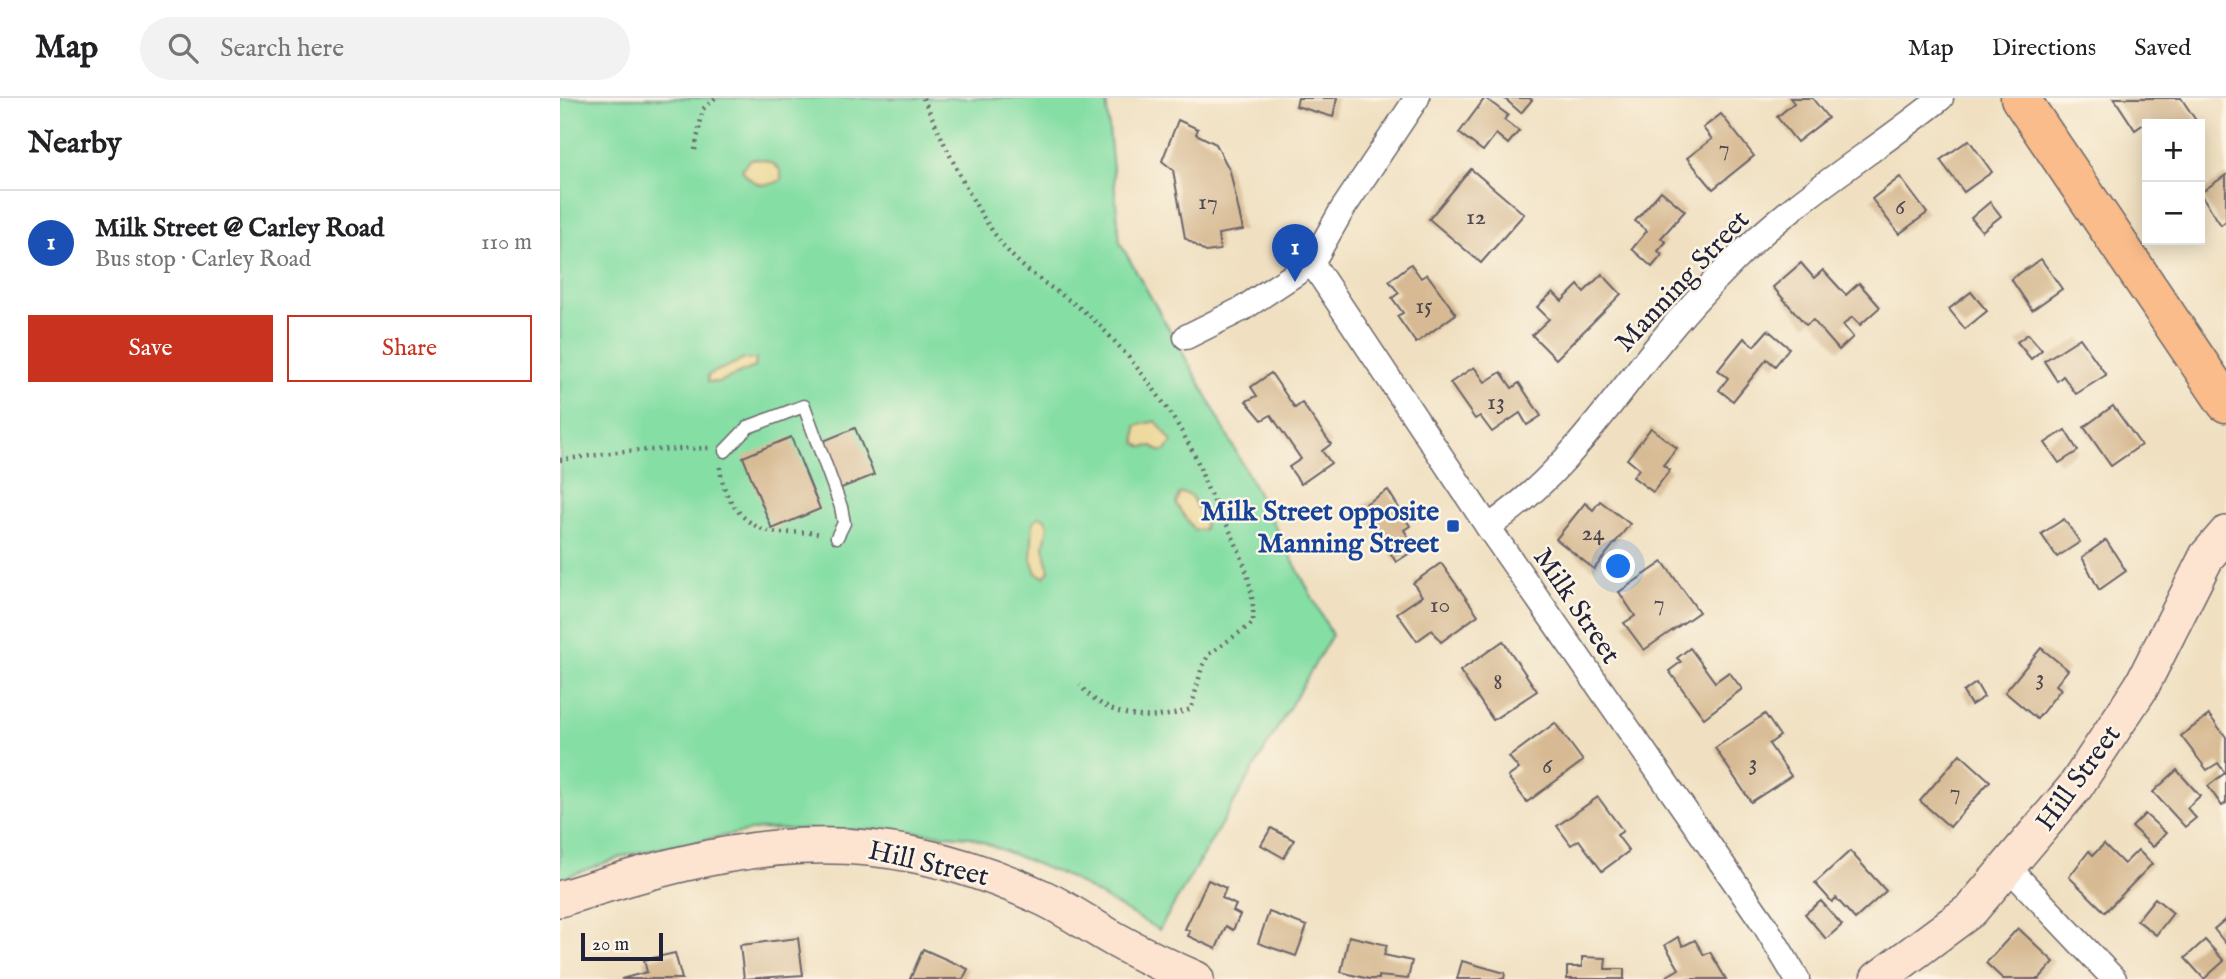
<!DOCTYPE html>
<html lang="en">
<head>
<meta charset="utf-8">
<style>
  body { margin:0; font-family:"IM FELL English",serif; background:#f2f2f2; color:#202124 }
  .controls { position:absolute; right:21px; top:21px; display:grid; overflow:hidden; border-radius:0px; box-shadow:0 4px 18px #0003 }
  .controls button { width:63px; height:63px; display:grid; place-items:center; padding:0; border:0; border-bottom:2px solid #e0e0e0; background:#fff; color:#202124; font:35px sans-serif }
  .scale { position:absolute; left:21px; bottom:18px; width:82px; box-sizing:border-box; padding-left:7px; border:4px solid #22223b; border-top:0; font-size:19px; line-height:24px; white-space:nowrap; color:#22223b; -webkit-text-stroke:5px #fcf5e5; paint-order:stroke }
  .you { position:absolute; left:1059px; top:469px; width:24px; height:24px; margin:-18px; border:5px solid #fff; border-radius:50%; background:#1a73e8; box-shadow:0 0 0 10px #1a73e833 }
  .badge { display:grid; place-items:center; width:46px; height:46px; border-radius:50%; background:#c8321e; color:#fff; font-size:23px; font-weight:700 }
  .pin { position:absolute; translate:-50% -58px; filter:drop-shadow(0 2px 4px #0008) }
  .pin::after { content:''; position:absolute; top:37px; width:24px; height:21px; background:inherit; clip-path:polygon(0 0,100% 0,50% 100%) }
  .list { margin:0; padding:0; list-style:none }
  h2 { display:flex; justify-content:space-between; align-items:center; height:91px; margin:0; padding:0 28px; font-size:30px }
  h2 small { font-size:23px; font-weight:400; color:#757577 }
  .list li { display:grid; grid-template-columns:46px 1fr auto; gap:21px; align-items:center; box-sizing:border-box; height:105px; padding:0 28px; border-top:2px solid #e0e0e0 }
  .list b { display:block; font-size:26px; white-space:nowrap }
  .list p { margin:0; font-size:23px; white-space:nowrap; color:#757577 }
  .list em { font-size:23px; font-style:normal; color:#757577 }
  .actions { display:flex; gap:14px; padding:21px 28px }
  .actions a { flex:1; padding:16px 0; border:2px solid #c8321e; border-radius:0px; text-align:center; font-size:24px; color:#c8321e }
  .actions .main { background:#c8321e; color:#fff }
  .icon { flex:none; width:38px; height:38px; fill:none; stroke:currentColor; stroke-width:2; stroke-linecap:round; stroke-linejoin:round }
  .map { position:relative; flex:none; width:1666px; height:881px; overflow:hidden }
  header { display:flex; align-items:center; gap:42px; box-sizing:border-box; height:98px; padding:0 35px; background:#fff; border-bottom:2px solid #e0e0e0 }
  header strong { font-size:33px }
  nav { display:flex; gap:38px; margin-inline-start:auto; font-size:24px }
  .search { width:490px; height:63px; background:#f2f2f2; display:flex; align-items:center; gap:18px; box-sizing:border-box; padding:0 24px; border-radius:38px; color:#757577; font-size:26px }
  main { display:flex }
  aside { flex:1; background:#fff }
  .map>svg:first-child { display:block }
  .green { fill:#85dea4; stroke:#548070; stroke-width:2 }
  .sand { fill:#eeda9e; stroke:#887e6c; stroke-width:2 }
  .building { fill:#d7ba93 }
  .lines { fill:none; stroke-linecap:round; stroke-linejoin:round }
  .lane-casing { stroke:#6a646a; stroke-width:15 }
  .street-casing { stroke:#6a646a; stroke-width:27 }
  .secondary-casing { stroke:#6a646a; stroke-width:38 }
  .primary-casing { stroke:#6a646a; stroke-width:41 }
  .path { stroke:#6a646a; stroke-width:4.5; stroke-dasharray:2 5; stroke-linecap:butt }
  .lane { stroke:#fff; stroke-width:12 }
  .street { stroke:#fff; stroke-width:24 }
  .secondary { stroke:#fde4d0; stroke-width:35 }
  .primary { stroke:#f9bc8a; stroke-width:38 }
  .transit-dot { fill:#1a4fb4; stroke:#fcf5e5; stroke-width:2.5 }
  .labels { text-anchor:middle; stroke-width:5; stroke-linejoin:round; paint-order:stroke }
  .number-label { font-size:24px; fill:#4f4851 }
  .street-label { font-size:28px; fill:#22223b; stroke:#fcf5e5 }
  .transit-label { font-size:28px; font-weight:bold; fill:#164399; stroke:#fcf5e5; text-anchor:end }
</style>
</head>
<body>
<header>
<strong>Map</strong>
<div class="search"><svg class="icon" aria-label="search" viewBox="0 0 24 24"><circle cx="10" cy="10" r="6"/><path d="M15 15l6 6"/></svg>Search here</div>
<nav><a>Map</a><a>Directions</a><a>Saved</a></nav>
</header>
<main>
<aside>
<h2>Nearby<small></small></h2>
<ul class="list">
<li><span class="badge" style="background:#1a4fb4">1</span><div><b>Milk Street @ Carley Road</b><p>Bus stop · Carley Road</p></div><em>110 m</em></li>
</ul>
<div class="actions"><a class="main">Save</a><a>Share</a></div>
</aside>
<div class="map">
<svg width="1666" height="881" viewBox="0 0 1666 881">
  <rect width="100%" height="100%" fill="#fcf5e5"/>
  <filter id="ink" filterUnits="userSpaceOnUse"><feTurbulence type="fractalNoise" baseFrequency=".0143" numOctaves="2"/><feDisplacementMap in="SourceGraphic" scale="14" xChannelSelector="R" yChannelSelector="G"/><feConvolveMatrix kernelMatrix="1 2 1 2 8 2 1 2 1" color-interpolation-filters="sRGB"/></filter>
  <filter id="wash" filterUnits="userSpaceOnUse"><feTurbulence type="fractalNoise" baseFrequency=".00686" numOctaves="4" result="noise"/><feDisplacementMap in="SourceGraphic" scale="28" xChannelSelector="R" yChannelSelector="G"/><feGaussianBlur stdDeviation="1.57" result="paint"/><feColorMatrix in="noise" values="0 0 0 0 0 0 0 0 0 0 0 0 0 0 0 0 0 1.4 0 .05"/><feComposite in="paint" operator="in"/></filter>
  <g filter="url(#wash)">
    <rect width="100%" height="100%" fill="#f0e0c1"/>
    <polygon class="green" points="0,0 546,0 560,145 642,289 772,537 599,832 510,780 411,739 327,732 200,731 67,757 0,781"/>
    <g class="sand">
      <path d="M190,61C203,60 213,63 221,73V82C205,91 191,87 182,71Z"/>
      <polygon points="184,261 196,261 195,269 159,284 148,284 148,277"/>
      <polygon points="596,323 612,344 606,353 599,353 593,348 582,349 576,345 576,328"/>
      <polygon points="624,395 631,398 637,410 646,418 644,432 634,432 616,406 619,396"/>
      <polygon points="480,418 485,421 488,428 484,448 489,473 484,479 476,475 471,461 473,424"/>
    </g>
    <g id="blocks">
      <g class="building">
        <polygon points="738,0 777,0 773,19 736,8"/>
        <polygon points="925,0 948,17 944,22 959,33 948,46 936,36 923,53 899,35"/>
        <polygon points="944,0 969,0 972,2 961,15"/>
        <polygon points="1230,0 1252,0 1268,20 1237,44 1217,19 1234,5"/>
        <polygon points="1554,0 1621,0 1637,24 1590,26 1588,23 1575,32"/>
        <polygon points="1161,16 1194,58 1153,91 1127,60 1152,41 1143,30"/>
        <polygon points="618,22 638,31 636,36 656,46 670,73 683,132 658,136 660,152 646,154 625,140 613,72 602,63"/>
        <polygon points="1409,42 1432,74 1404,94 1380,62"/>
        <polygon points="911,71 964,116 921,165 869,121"/>
        <polygon points="1666,77 1666,123 1661,127 1640,95"/>
        <polygon points="1340,79 1367,115 1339,136 1312,101"/>
        <polygon points="1101,93 1125,113 1101,140 1106,144 1098,153 1102,157 1092,169 1072,151 1087,133 1075,123"/>
        <polygon points="1430,104 1441,118 1422,133 1411,120"/>
        <polygon points="1481,161 1502,191 1472,212 1451,181"/>
        <polygon points="1241,165 1254,180 1263,172 1286,197 1299,185 1320,209 1300,227 1292,219 1283,227 1293,239 1279,252 1253,222 1246,227 1213,189"/>
        <polygon points="851,166 861,180 867,176 896,216 856,245 837,218 843,215 832,200 839,195 829,183"/>
        <polygon points="1042,176 1061,196 996,261 972,237 989,221 977,209 993,194 1002,203 1018,187 1024,194"/>
        <polygon points="1411,194 1427,213 1405,231 1389,211"/>
        <polygon points="1208,232 1229,250 1215,268 1207,261 1173,303 1159,292 1168,280 1158,272 1184,240 1194,248"/>
        <polygon points="1468,236 1482,252 1471,261 1457,244"/>
        <polygon points="1520,240 1546,277 1516,296 1503,278 1497,283 1484,263"/>
        <polygon points="914,269 925,284 941,274 952,290 959,285 981,318 967,327 960,315 932,334 920,318 915,321 890,285"/>
        <polygon points="711,275 735,310 742,305 771,346 762,353 771,365 741,386 729,369 741,361 711,317 702,322 686,303 697,298 691,289"/>
        <polygon points="1553,308 1581,347 1551,368 1524,329"/>
        <polygon points="295,330 314,377 279,391 261,344"/>
        <polygon points="1091,330 1117,350 1103,367 1110,372 1093,394 1073,379 1079,371 1067,361"/>
        <polygon points="1505,332 1518,353 1499,365 1485,345"/>
        <polygon points="231,339 260,411 212,431 183,359"/>
        <polygon points="828,392 850,428 844,432 856,451 836,464 802,408"/>
        <polygon points="1040,403 1070,426 1034,471 996,441 1025,405 1033,412"/>
        <polygon points="1504,421 1520,444 1497,459 1481,436"/>
        <polygon points="1546,442 1566,473 1539,492 1522,459"/>
        <polygon points="1103,464 1139,514 1084,552 1064,525 1075,518 1059,494"/>
        <polygon points="881,465 918,517 881,544 872,532 857,543 837,515 862,498 853,485"/>
        <polygon points="943,543 977,593 933,622 900,573"/>
        <polygon points="1130,550 1155,584 1169,574 1182,591 1144,620 1109,573 1121,564 1117,560"/>
        <polygon points="1481,550 1508,572 1496,587 1501,591 1477,621 1445,594"/>
        <polygon points="1416,585 1424,599 1411,607 1403,594"/>
        <polygon points="1205,616 1220,638 1209,646 1231,678 1191,704 1155,650"/>
        <polygon points="1649,617 1666,639 1666,705 1662,708 1648,688 1665,675 1658,665 1647,672 1621,638"/>
        <polygon points="995,625 1023,663 967,704 948,679 959,671 949,659"/>
        <polygon points="1400,656 1430,683 1390,729 1360,703"/>
        <polygon points="1617,672 1640,698 1627,710 1636,720 1625,729 1593,694"/>
        <polygon points="1038,699 1063,733 1057,737 1069,753 1042,773 1019,742 1011,747 997,728"/>
        <polygon points="1585,716 1606,735 1593,749 1572,729"/>
        <polygon points="711,730 734,742 724,760 701,747"/>
        <polygon points="1544,746 1564,766 1578,752 1592,766 1545,814 1509,779 1529,753 1533,757"/>
        <polygon points="1290,753 1326,793 1295,821 1276,800 1272,804 1255,785"/>
        <polygon points="648,782 666,790 662,800 676,807 673,813 680,817 673,832 666,828 656,851 628,838 630,833 625,831"/>
        <polygon points="1595,800 1613,815 1596,837 1577,822"/>
        <polygon points="1261,803 1282,827 1266,841 1245,816"/>
        <polygon points="709,814 747,828 736,858 698,845"/>
        <polygon points="1666,821 1666,846 1654,831"/>
        <polygon points="1458,830 1494,864 1479,881 1443,881 1426,865"/>
        <polygon points="789,838 827,847 824,857 852,863 848,881 819,878 819,881 809,881 781,874"/>
        <polygon points="1118,839 1123,848 1135,842 1144,857 1150,854 1166,881 1102,881 1119,871 1105,847"/>
        <polygon points="238,840 243,877 184,881 180,847"/>
        <polygon points="1645,842 1664,863 1644,881 1625,860"/>
        <polygon points="363,851 408,871 403,881 350,881"/>
        <polygon points="115,855 122,881 61,881 87,874 84,862"/>
        <polygon points="1022,859 1046,860 1045,871 1064,871 1064,881 1007,881 1007,869 1022,869"/>
        <polygon points="902,863 945,875 944,881 897,881"/>
      </g>
    </g>
  </g>
  <g filter="url(#ink)">
    <use href="#blocks" fill-opacity="0" stroke="#6a646a" stroke-width="2"/>
    <g class="lines">
      <defs>
        <polyline id="lane" points="165,353 188,329 244,308 281,409 284,425 277,439"/>
        <g id="street">
          <polyline points="752,165 928,429 1204,826 1237,881"/>
          <polyline points="626,239 682,211 752,165 782,112 857,0"/>
          <path d="M928,429C1001,380 1046,310 1101,243C1122,217 1145,192 1169,168C1231,102 1311,57 1381,0"/>
          <polyline points="1448,769 1554,881"/>
        </g>
        <g id="secondary">
          <path d="M0,801C177,744 304,718 481,799C506,810 530,828 554,841C581,856 608,869 636,881"/>
          <polyline points="1318,881 1411,812 1515,689 1581,589 1647,458 1666,436"/>
        </g>
        <polyline id="primary" points="1460,0 1666,305"/>
      </defs>
      <use href="#lane" class="lane-casing"/>
      <use href="#street" class="street-casing"/>
      <use href="#secondary" class="secondary-casing"/>
      <use href="#primary" class="primary-casing"/>
      <g class="path">
        <path d="M363,0C388,52 410,107 447,152C473,183 510,198 537,225C574,262 608,307 632,352C640,366 643,382 650,396C672,435 696,479 693,525L649,556L642,569L631,611C592,625 547,621 520,587"/>
        <polyline points="135,52 143,11 155,0"/>
        <polyline points="0,362 65,353 149,350"/>
        <path d="M160,369C162,402 187,434 222,435C236,435 247,433 260,436"/>
      </g>
      <use href="#lane" class="lane"/>
      <use href="#street" class="street"/>
      <use href="#secondary" class="secondary"/>
      <use href="#primary" class="primary"/>
    </g>
  </g>
  <rect class="transit-dot" x="886" y="421" width="14" height="14" rx="3.5"/>
  <g class="labels">
    <g class="number-label">
      <text x="1164" y="57">7</text>
      <text x="648" y="111">17</text>
      <text x="1340" y="116">6</text>
      <text x="916" y="126">12</text>
      <text x="864" y="215">15</text>
      <text x="936" y="311">13</text>
      <text x="1033" y="442">24</text>
      <text x="1099" y="512">7</text>
      <text x="880" y="514">10</text>
      <text x="1480" y="587">3</text>
      <text x="938" y="591">8</text>
      <text x="1193" y="672">3</text>
      <text x="987" y="675">6</text>
      <text x="1395" y="701">7</text>
    </g>
    <g class="street-label">
      <text transform="translate(1121 182) rotate(-47)" y="10">Manning Street</text>
      <text transform="translate(1018 507) rotate(56)" y="10">Milk Street</text>
      <text transform="translate(1517 679) rotate(-54)" y="10">Hill Street</text>
      <text transform="translate(369 764) rotate(13)" y="10">Hill Street</text>
    </g>
    <g class="transit-label">
      <text x="879" y="422">Milk Street opposite<tspan x="879" dy="32">Manning Street</tspan></text>
    </g>
  </g>
</svg>
<div class="controls">
<button>+</button>
<button>−</button>
</div>
<div class="scale">20 m</div>
<div class="you"></div>
<div class="pin badge" style="left:735px;top:184px;background:#1a4fb4">1</div>
</div>
</main>
</body>
</html>
